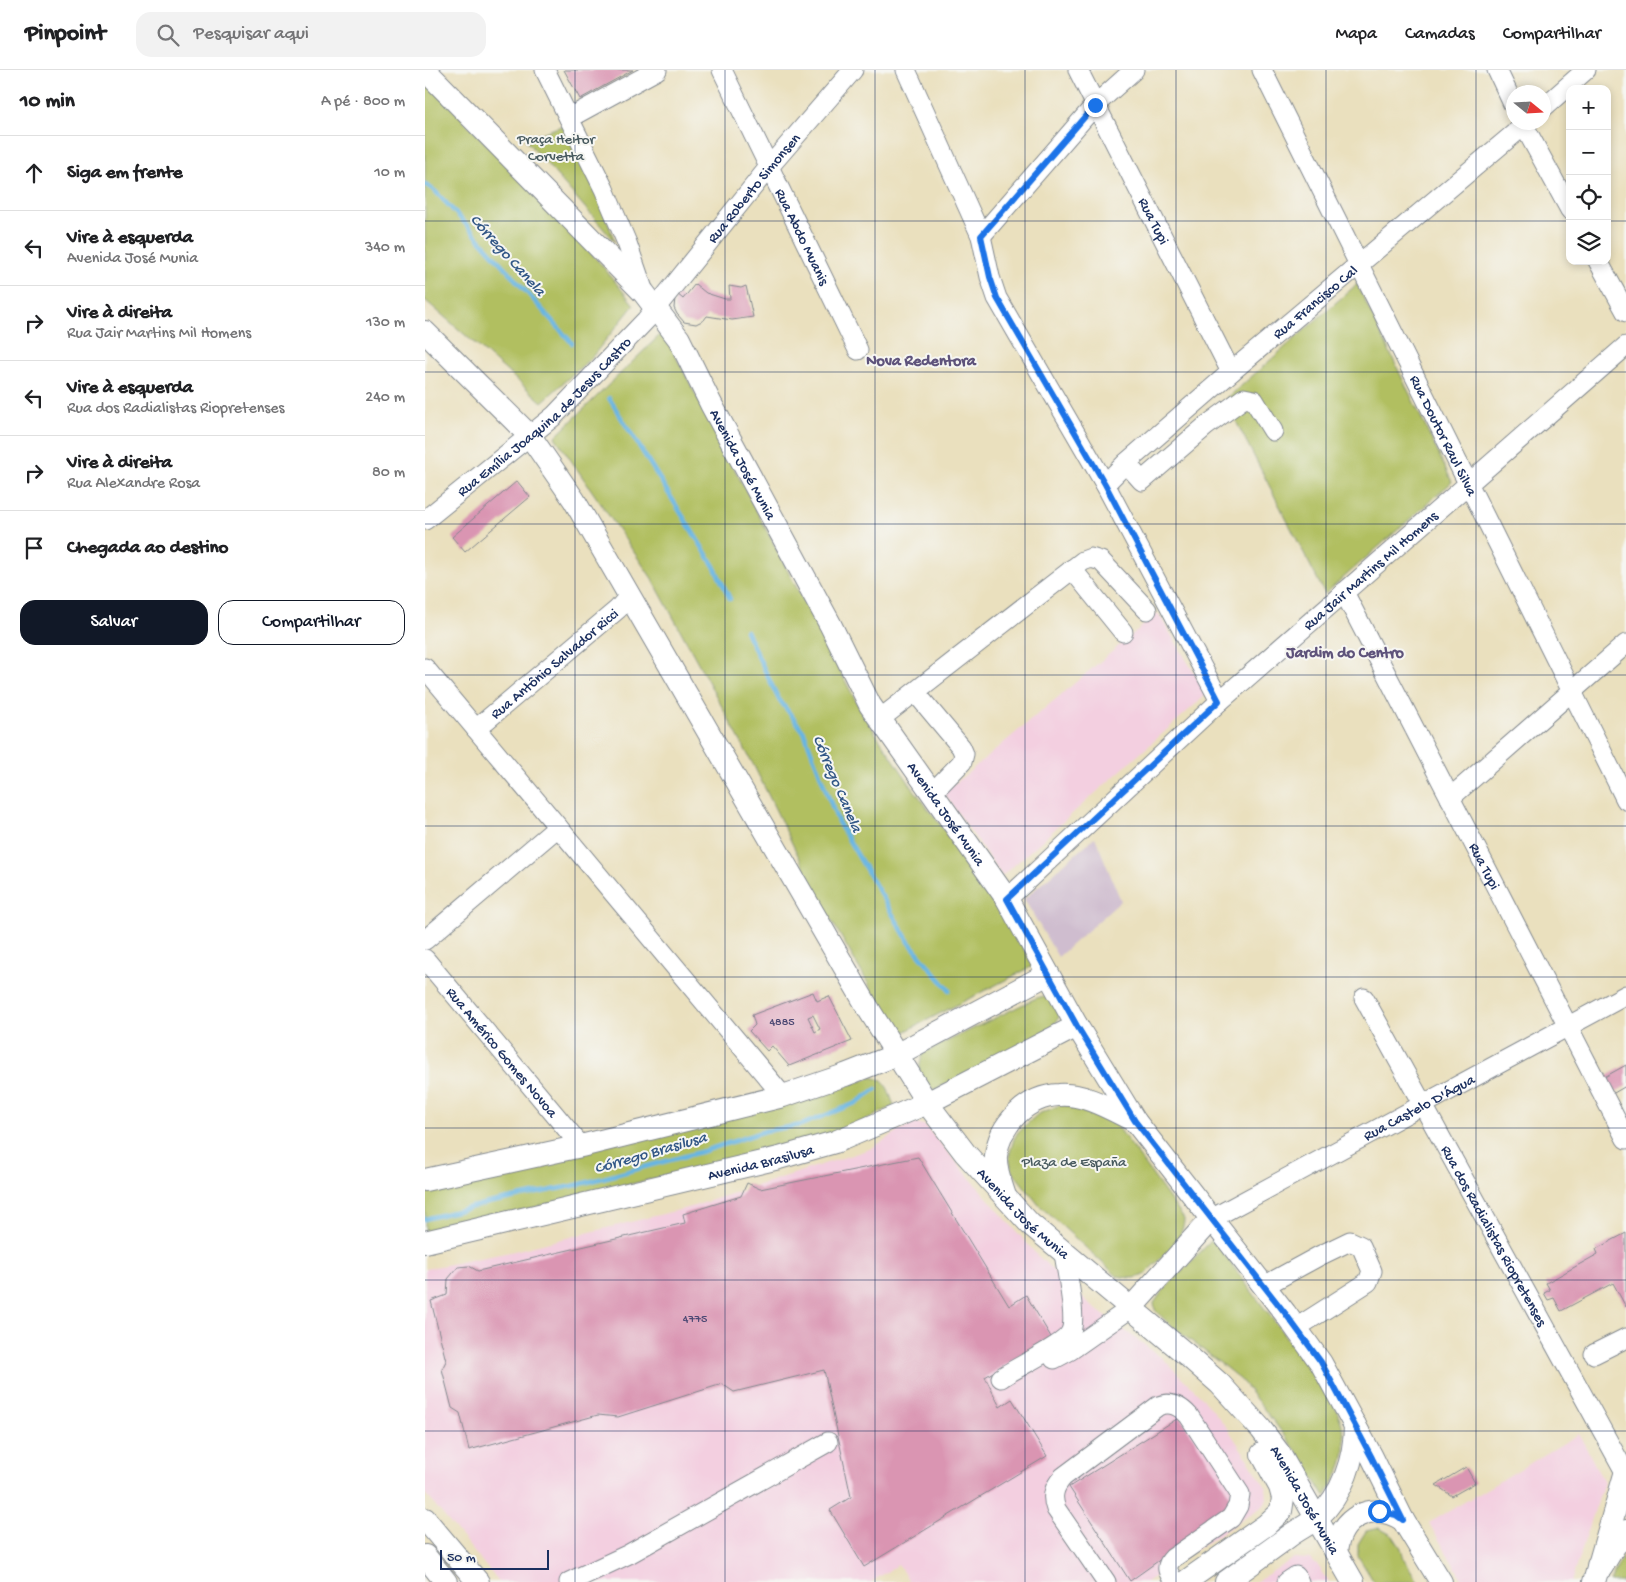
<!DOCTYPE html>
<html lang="pt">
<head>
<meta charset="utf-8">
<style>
  body { margin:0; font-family:"Gochi Hand",sans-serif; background:#f2f2f2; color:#202124 }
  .controls { position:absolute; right:15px; top:15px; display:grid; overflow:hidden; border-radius:10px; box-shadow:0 2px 8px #0003 }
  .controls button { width:45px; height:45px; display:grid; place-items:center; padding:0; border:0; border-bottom:1px solid #e0e0e0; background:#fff; color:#202124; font:25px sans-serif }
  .compass { position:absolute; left:1081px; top:15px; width:45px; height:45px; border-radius:50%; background:#fff; box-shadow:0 2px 8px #0003; rotate:108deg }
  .scale { position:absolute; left:15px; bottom:12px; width:109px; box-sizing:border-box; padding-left:5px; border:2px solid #1b2f5e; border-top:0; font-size:14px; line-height:18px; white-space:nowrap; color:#1b2f5e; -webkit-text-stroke:4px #f6f6f2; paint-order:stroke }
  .stop { position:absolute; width:15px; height:15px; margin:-11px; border:4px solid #1a73e8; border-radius:50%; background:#fff }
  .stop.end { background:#1a73e8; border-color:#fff; box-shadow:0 1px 5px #0008 }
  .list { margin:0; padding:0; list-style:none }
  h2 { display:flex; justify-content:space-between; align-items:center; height:65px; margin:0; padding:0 20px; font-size:21px }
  h2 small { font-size:16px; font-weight:400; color:#757577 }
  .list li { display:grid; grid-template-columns:32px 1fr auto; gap:15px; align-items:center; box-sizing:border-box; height:75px; padding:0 20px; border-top:1px solid #e0e0e0 }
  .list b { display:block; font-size:19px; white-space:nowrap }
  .list p { margin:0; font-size:16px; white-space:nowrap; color:#757577 }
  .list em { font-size:16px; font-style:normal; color:#757577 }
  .actions { display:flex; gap:10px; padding:15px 20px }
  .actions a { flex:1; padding:11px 0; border:1px solid #111827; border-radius:15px; text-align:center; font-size:18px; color:#111827 }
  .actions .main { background:#111827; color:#fff }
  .icon { flex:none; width:28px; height:28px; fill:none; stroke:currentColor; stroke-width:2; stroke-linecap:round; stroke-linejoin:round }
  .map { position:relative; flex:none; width:1201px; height:1512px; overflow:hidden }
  header { display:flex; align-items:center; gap:30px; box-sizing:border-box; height:70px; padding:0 25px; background:#fff; border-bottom:1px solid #e0e0e0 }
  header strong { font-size:24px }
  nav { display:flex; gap:28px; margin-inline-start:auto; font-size:18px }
  .search { width:350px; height:45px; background:#f2f2f2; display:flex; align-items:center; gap:12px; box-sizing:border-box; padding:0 18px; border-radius:15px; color:#757577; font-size:19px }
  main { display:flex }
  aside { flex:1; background:#fff }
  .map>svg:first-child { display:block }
  .built { fill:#f3cfe0 }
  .industrial { fill:#cfbdcf }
  .green { fill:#b1bf61; stroke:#667760 }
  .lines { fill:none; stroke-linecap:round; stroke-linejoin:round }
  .stream { stroke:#68b5e2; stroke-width:4.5 }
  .building { fill:#da95b2; fill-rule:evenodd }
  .minor-casing { stroke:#82888e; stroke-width:21 }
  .major-casing { stroke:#82888e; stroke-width:24 }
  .highway-casing { stroke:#82888e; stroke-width:28 }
  .minor { stroke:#fff; stroke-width:19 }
  .major { stroke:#fff; stroke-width:22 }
  .highway { stroke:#fff; stroke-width:26 }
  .route { stroke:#1a73e8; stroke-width:6 }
  .grid { fill:none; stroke:#1b2f5e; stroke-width:1; stroke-opacity:0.55 }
  .labels { text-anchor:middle; stroke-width:4; stroke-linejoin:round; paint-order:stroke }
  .number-label { font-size:12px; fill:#4b4873 }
  .park-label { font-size:15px; fill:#485a5f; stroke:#f6f6f2 }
  .street-label { font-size:15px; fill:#1b2f5e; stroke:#f6f6f2 }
  .water-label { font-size:16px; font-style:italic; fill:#325786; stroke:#f6f6f2 }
  .neighbourhood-label { font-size:16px; font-weight:bold; fill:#5e537b; stroke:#f6f6f2 }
</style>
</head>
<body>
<header>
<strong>Pinpoint</strong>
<div class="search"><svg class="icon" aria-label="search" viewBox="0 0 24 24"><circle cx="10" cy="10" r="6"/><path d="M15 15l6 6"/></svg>Pesquisar aqui</div>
<nav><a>Mapa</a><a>Camadas</a><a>Compartilhar</a></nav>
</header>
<main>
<aside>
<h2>10 min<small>A pé · 800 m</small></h2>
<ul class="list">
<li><svg class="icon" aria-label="ahead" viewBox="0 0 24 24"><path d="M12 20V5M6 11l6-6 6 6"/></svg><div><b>Siga em frente</b></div><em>10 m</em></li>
<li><svg class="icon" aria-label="left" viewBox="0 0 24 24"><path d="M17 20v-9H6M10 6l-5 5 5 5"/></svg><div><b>Vire à esquerda</b><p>Avenida José Munia</p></div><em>340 m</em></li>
<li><svg class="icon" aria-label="right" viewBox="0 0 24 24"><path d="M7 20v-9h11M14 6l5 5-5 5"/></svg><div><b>Vire à direita</b><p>Rua Jair Martins Mil Homens</p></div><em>130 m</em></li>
<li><svg class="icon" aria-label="left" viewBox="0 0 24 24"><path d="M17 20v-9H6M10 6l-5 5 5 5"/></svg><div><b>Vire à esquerda</b><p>Rua dos Radialistas Riopretenses</p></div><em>240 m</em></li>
<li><svg class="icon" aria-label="right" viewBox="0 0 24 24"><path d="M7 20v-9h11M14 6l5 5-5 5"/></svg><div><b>Vire à direita</b><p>Rua Alexandre Rosa</p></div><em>80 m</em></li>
<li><svg class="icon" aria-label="arrive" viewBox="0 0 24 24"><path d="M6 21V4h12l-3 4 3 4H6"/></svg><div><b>Chegada ao destino</b></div></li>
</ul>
<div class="actions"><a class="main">Salvar</a><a>Compartilhar</a></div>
</aside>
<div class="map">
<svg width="1201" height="1512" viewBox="0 0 1201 1512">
  <rect width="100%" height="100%" fill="#f6f6f2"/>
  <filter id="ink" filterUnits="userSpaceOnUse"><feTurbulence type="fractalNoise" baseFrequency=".02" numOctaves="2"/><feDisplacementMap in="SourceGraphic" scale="10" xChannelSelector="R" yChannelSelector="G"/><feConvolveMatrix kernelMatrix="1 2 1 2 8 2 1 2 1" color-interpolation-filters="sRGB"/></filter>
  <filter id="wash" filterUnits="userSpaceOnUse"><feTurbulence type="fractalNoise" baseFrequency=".0096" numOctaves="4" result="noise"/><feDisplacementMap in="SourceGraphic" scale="20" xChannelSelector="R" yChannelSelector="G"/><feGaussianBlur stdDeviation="1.12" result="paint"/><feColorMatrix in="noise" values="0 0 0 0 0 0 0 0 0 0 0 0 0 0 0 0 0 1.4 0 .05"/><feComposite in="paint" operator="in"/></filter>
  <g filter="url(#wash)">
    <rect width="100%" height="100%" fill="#eae0be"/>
    <g class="built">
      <polygon points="733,543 782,624 577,806 519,723"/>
      <polygon points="487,1053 499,1055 612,1185 664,1234 737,1288 778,1328 803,1359 841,1417 842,1428 840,1434 835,1438 721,1512 485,1512 473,1495 446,1512 74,1512 0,1423 0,1199 85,1182 266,1137 445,1079"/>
      <polygon points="1154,1364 1179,1412 1146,1512 1039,1512 1004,1453"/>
      <polygon points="869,1488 885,1489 894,1497 904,1512 830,1512"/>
    </g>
    <polygon class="industrial" points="670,767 696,831 633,887 599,829"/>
    <g class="green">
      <polygon points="0,10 175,193 209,235 167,287 117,332 0,230"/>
      <polygon points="139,55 171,121 190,172 100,69"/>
      <polygon points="932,214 1027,412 900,524 800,330"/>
      <polygon points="238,262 437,643 487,717 575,835 608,896 473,965 397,834 328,694 228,510 130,367"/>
      <path d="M620,926L627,929L635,944L632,951L626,958L510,1020C493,1010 492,1001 498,983L611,928Z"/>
      <polygon points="446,1007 457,1010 463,1019 469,1036 412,1064 0,1164 0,1117 375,1029 437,1011"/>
      <path d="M635,1035L664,1036L691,1054L759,1149C759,1171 735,1188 720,1204C711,1210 703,1208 692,1206L614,1135L587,1101L584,1086L589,1069L593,1062L613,1044Z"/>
      <path d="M786,1171L792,1175L905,1326C915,1346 924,1368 918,1391C915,1403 906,1415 900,1427L871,1380L816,1310L795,1293L744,1254L730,1240L729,1233L736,1223Z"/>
      <polygon points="954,1458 968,1466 976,1478 979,1489 993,1512 949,1512 933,1486 933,1474 941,1461"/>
      <polygon points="1201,1479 1201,1512 1185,1512"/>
    </g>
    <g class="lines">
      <g class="stream">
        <polyline points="0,114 10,121 39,152 147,273"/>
        <polyline points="184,328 289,496 305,529"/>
        <polyline points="321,561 353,628 379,662 413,752 484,872 524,920"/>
        <polyline points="0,1149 63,1133 152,1115 279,1081 340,1061 376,1055 431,1033 451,1019"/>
      </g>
    </g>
    <g id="blocks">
      <g class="building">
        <polygon points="139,0 208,0 155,29"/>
        <polygon points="270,214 281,223 300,229 305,229 304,216 316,218 321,216 328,247 307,250 282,246 279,250 271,254 259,252 252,244 249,238 250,228 251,223 258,229"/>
        <polygon points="92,411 105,427 40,482 27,467"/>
        <path d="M388,922L392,931L404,926L427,971L364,996L347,976L342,981L324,961L330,955L327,945ZM388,945L395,959L390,962L383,947Z"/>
        <polygon points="1201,995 1201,1016 1182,1027 1174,1010"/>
        <polygon points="493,1087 584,1236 601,1225 626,1267 560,1307 575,1337 587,1329 622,1386 439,1497 405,1440 426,1427 399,1300 309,1322 297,1314 193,1347 173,1345 44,1380 35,1343 27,1338 17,1299 21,1291 6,1231 22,1225 23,1209 33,1197 44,1196 53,1201 260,1153 258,1144 316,1126 322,1113 335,1119"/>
        <polygon points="1201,1163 1201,1237 1188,1213 1136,1241 1129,1228 1123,1230 1119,1223 1125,1220 1121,1213 1173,1184 1171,1179"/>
        <polygon points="755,1347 804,1424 809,1437 705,1511 644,1417"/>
        <polygon points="1041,1397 1050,1413 1027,1426 1011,1415"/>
      </g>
    </g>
  </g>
  <g filter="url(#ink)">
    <use href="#blocks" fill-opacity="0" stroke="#82888e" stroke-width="1"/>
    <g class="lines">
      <defs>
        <g id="minor">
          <polyline points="120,0 179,119 202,173 219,222"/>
          <path id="s1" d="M297,0L433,280"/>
          <polyline points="481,0 556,166 565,207 572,228 680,414 795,631"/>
          <path id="s2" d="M653,0L806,302"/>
          <path id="s3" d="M837,0L1201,730"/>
          <polyline points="1072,0 1088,34"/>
          <polyline points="1118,38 1161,0"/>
          <polyline points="144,48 232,0"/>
          <polyline points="1097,52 1145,140"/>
          <polyline points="556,166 670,35 709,0"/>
          <polyline points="1173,191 1201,242"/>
          <polyline points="701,393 717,411 781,356 819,328 829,330 848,361"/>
          <path id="s4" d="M680,414L701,393L806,302L1103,52"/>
          <path id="s5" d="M0,450L129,346L221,250L344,97L428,0"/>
          <polyline points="647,499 698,562"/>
          <path id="s6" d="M919,522L1201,1069"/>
          <polyline points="0,598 358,1026"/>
          <polyline points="490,622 536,677 539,684 537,692 508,722"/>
          <polyline points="455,649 658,491 666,488 676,491 722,540"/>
          <path id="s7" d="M51,659L193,539L205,525"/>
          <polyline points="1025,728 1201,574"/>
          <path id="s8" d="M582,829L795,631L1201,276"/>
          <polyline points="0,870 133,757"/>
          <path id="s9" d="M0,889L156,1076"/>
          <path id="s10" d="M939,928L1200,1402"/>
          <path id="s11" d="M786,1149L1201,925"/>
          <polyline points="839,1216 894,1186 925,1171 936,1176 947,1201 943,1212 871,1258"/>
          <polyline points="1169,1284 1201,1268"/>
          <polyline points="629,1289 646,1280 706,1238"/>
          <path d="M576,1308C591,1297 641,1275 646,1261C652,1247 641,1199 639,1183"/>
          <polyline points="144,1512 204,1484 403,1372"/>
          <path d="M681,1512L631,1439C626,1426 629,1417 638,1407L733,1336C746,1331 755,1336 764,1346L815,1424L813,1436L806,1448L748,1488C739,1497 743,1503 750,1512"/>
          <polyline points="862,1512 871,1506 874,1512"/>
        </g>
        <g id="major">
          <path id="s12" d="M0,0L219,223L254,269L286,334L405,554L445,635L582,829L652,956L710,1051L860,1243L896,1293L947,1387L978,1450L1016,1512"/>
          <path id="s13" d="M0,262L105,366L149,430L446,943L502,1033L540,1083L605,1154L762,1285L795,1314L836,1359L854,1383L928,1512"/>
          <polyline points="0,1110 156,1076 358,1026 420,1005 471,985 623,904"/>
          <path d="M579,1123C575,1111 570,1098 571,1086C574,1054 603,1026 634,1025C660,1023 687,1040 710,1051"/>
          <path id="s14" d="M0,1172L354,1088L410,1072L502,1033L652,956"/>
          <polyline points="706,1238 786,1149"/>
          <polyline points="0,1449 53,1512"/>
          <path d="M911,1483C914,1447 947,1430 978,1450"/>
          <polyline points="0,1486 21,1512"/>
          <polyline points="760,1512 841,1455 856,1441 858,1428 855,1417 837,1384"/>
          <path d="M801,1512C822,1497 842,1482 863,1467C872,1460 883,1455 892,1448C918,1425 930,1388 930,1355"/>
          <polyline points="1169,1512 1201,1401"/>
        </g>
        <polyline id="highway" points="1175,1496 1189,1473 1201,1463"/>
      </defs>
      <use href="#minor" class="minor-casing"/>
      <use href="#major" class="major-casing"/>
      <use href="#highway" class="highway-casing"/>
      <use href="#minor" class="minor"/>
      <use href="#major" class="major"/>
      <use href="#highway" class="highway"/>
    </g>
  </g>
  <g class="lines" filter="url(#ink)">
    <polyline class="route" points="670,35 556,166 565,207 572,228 680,414 794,631 582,829 652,956 710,1051 860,1243 896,1292 947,1388 978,1450 971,1445 954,1441"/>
  </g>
  <path class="grid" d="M150,0V1512M300,0V1512M450,0V1512M600,0V1512M751,0V1512M901,0V1512M1051,0V1512M0,151H1145M1182,151H1201M0,302H1201M0,454H1201M0,605H1201M0,756H1201M0,907H1201M0,1058H1201M0,1210H1201M0,1361H1201"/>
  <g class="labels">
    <g class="number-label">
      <text x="357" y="955">4885</text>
      <text x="270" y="1252">4775</text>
    </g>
    <g class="park-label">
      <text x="131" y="73">Praça Heitor<tspan x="131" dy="17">Corvetta</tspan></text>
      <text x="649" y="1096">Plaza de España</text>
    </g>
    <g class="street-label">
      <text dy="5" stroke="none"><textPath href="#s5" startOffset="469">Rua Roberto Simonsen</textPath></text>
      <text dy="5" stroke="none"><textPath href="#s2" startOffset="169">Rua Tupi</textPath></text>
      <text dy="5" stroke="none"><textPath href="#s1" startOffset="185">Rua Abdo Muanis</textPath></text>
      <text dy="5" stroke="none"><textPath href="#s4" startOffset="278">Rua Francisco Cal</textPath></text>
      <text dy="5" stroke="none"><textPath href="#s5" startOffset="158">Rua Emília Joaquina de Jesus Castro</textPath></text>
      <text dy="5" stroke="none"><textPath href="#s3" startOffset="408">Rua Doutor Raul Silva</textPath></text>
      <text dy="5" stroke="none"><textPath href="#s12" startOffset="511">Avenida José Munia</textPath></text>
      <text dy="5" stroke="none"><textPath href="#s8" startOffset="490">Rua Jair Martins Mil Homens</textPath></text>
      <text dy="5" stroke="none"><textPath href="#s7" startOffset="102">Rua Antônio Salvador Ricci</textPath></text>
      <text dy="5" stroke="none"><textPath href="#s12" startOffset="916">Avenida José Munia</textPath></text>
      <text dy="5" stroke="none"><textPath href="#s6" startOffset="308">Rua Tupi</textPath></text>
      <text dy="5" stroke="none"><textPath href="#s9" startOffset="121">Rua Américo Gomes Novoa</textPath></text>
      <text dy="5" stroke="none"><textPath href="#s11" startOffset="236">Rua Castelo D'Água</textPath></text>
      <text dy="5" stroke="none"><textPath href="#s14" startOffset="345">Avenida Brasilusa</textPath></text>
      <text dy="5" stroke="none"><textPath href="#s13" startOffset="1071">Avenida José Munia</textPath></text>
      <text dy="5" stroke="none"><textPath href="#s10" startOffset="271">Rua dos Radialistas Riopretenses</textPath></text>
      <text dy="5" stroke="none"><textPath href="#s13" startOffset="1476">Avenida José Munia</textPath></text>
    </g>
    <g class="water-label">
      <text transform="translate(84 184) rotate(48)" y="6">Córrego Canela</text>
      <text transform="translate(414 713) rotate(67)" y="6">Córrego Canela</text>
      <text transform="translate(225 1081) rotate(-16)" y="6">Córrego Brasilusa</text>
    </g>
    <g class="neighbourhood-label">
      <text x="496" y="295">Nova Redentora</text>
      <text x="920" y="587">Jardim do Centro</text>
    </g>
  </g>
</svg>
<div class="controls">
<button>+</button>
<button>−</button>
<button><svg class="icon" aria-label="locate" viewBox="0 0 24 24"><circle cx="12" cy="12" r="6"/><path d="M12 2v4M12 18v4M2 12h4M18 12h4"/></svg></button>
<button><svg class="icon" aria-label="layers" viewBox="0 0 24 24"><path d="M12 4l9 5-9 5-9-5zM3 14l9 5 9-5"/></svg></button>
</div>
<svg class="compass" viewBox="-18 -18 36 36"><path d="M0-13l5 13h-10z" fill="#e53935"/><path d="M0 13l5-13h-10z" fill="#757577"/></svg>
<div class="scale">50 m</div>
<div class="stop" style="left:954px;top:1441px"></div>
<div class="stop end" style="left:670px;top:35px"></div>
</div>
</main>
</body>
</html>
